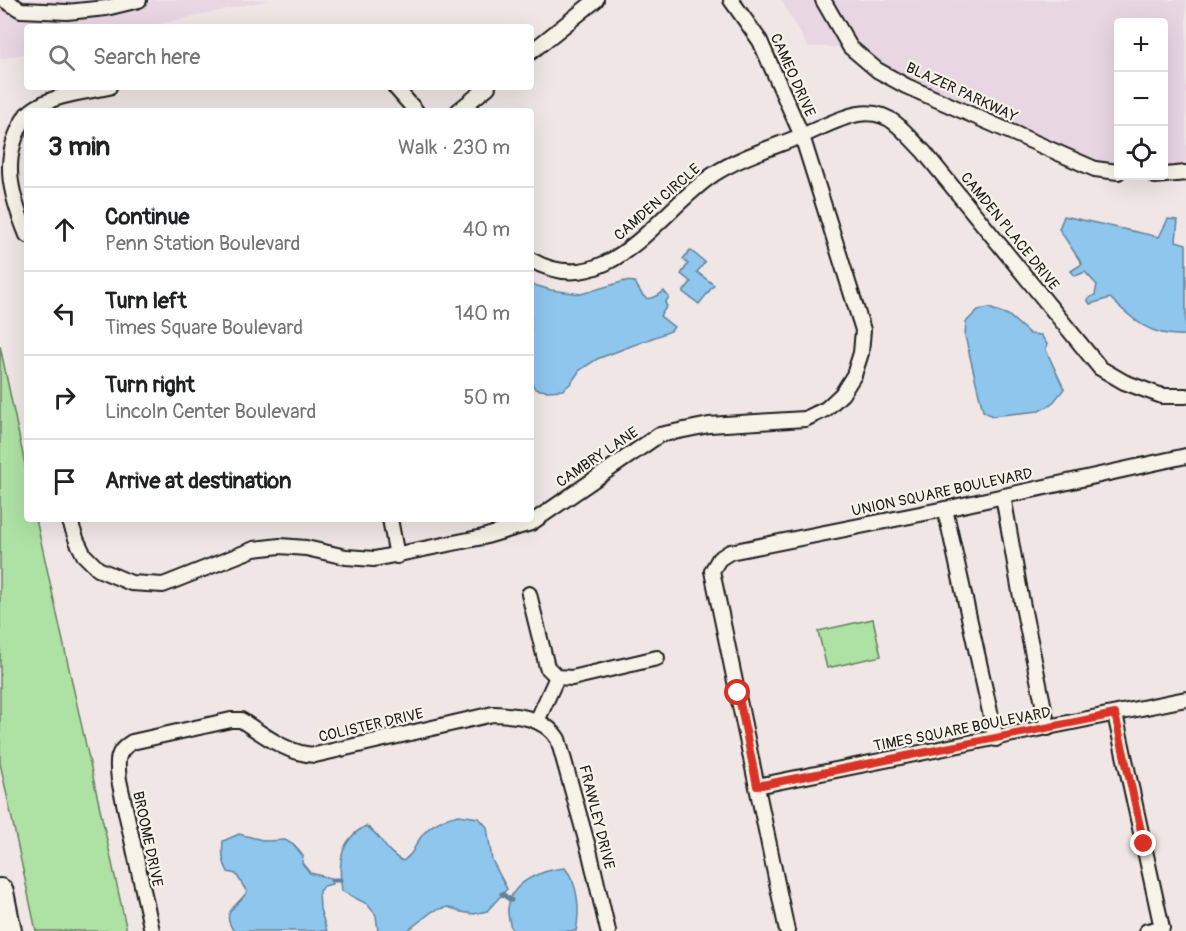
<!DOCTYPE html>
<html lang="en">
<head>
<meta charset="utf-8">
<style>
  body { margin:0; font-family:Pangolin,sans-serif; background:#f6f6f6; color:#202124 }
  .controls { position:absolute; right:18px; top:18px; display:grid; overflow:hidden; border-radius:6px; box-shadow:0 6px 24px #0002 }
  .controls button { width:54px; height:54px; display:grid; place-items:center; padding:0; border:0; border-bottom:2px solid #e0e0e0; background:#fff; color:#202124; font:30px sans-serif }
  .stop { position:absolute; width:18px; height:18px; margin:-14px; border:4px solid #d93025; border-radius:50%; background:#fff }
  .stop.end { background:#d93025; border-color:#fff; box-shadow:0 2px 6px #0008 }
  .list { margin:0; padding:0; list-style:none }
  h2 { display:flex; justify-content:space-between; align-items:center; height:78px; margin:0; padding:0 24px; font-size:26px }
  h2 small { font-size:20px; font-weight:400; color:#757577 }
  .list li { display:grid; grid-template-columns:39px 1fr auto; gap:18px; align-items:center; box-sizing:border-box; height:84px; padding:0 24px; border-top:2px solid #e0e0e0 }
  .list b { display:block; font-size:22px; white-space:nowrap }
  .list p { margin:0; font-size:20px; white-space:nowrap; color:#757577 }
  .list em { font-size:20px; font-style:normal; color:#757577 }
  .icon { flex:none; width:33px; height:33px; fill:none; stroke:currentColor; stroke-width:2; stroke-linecap:round; stroke-linejoin:round }
  .map { position:relative; flex:none; width:1186px; height:931px; overflow:hidden }
  .search { position:absolute; background:#fff; box-shadow:0 6px 24px #0002; left:24px; top:24px; width:510px; height:66px; display:flex; align-items:center; gap:15px; box-sizing:border-box; padding:0 21px; border-radius:6px; color:#757577; font-size:22px }
  .panel { position:absolute; background:#fff; box-shadow:0 6px 24px #0002; left:24px; top:108px; width:510px; height:414px; border-radius:6px }
  .map>svg:first-child { display:block }
  .built { fill:#e8d6e3 }
  .green { fill:#aee2a4; stroke:#657f60; stroke-width:1.5 }
  .water { fill:#8ec6ed; stroke:#608299; stroke-width:1.5 }
  .lines { fill:none; stroke-linecap:round; stroke-linejoin:round }
  .stream { stroke:#608299; stroke-width:5 }
  .minor-casing { stroke:#1c1c1c; stroke-width:18 }
  .motorway-casing { stroke:#1c1c1c; stroke-width:30 }
  .minor { stroke:#f7f3e8; stroke-width:14 }
  .motorway { stroke:#f7f3e8; stroke-width:26 }
  .route { stroke:#d93025; stroke-width:8 }
  .labels { text-anchor:middle; stroke-width:4.5; stroke-linejoin:round; paint-order:stroke }
  .street-label { font-size:15px; fill:#1c1c1c; stroke:#f7f3e8 }
</style>
</head>
<body>
<div class="map">
<svg width="1186" height="931" viewBox="0 0 1186 931">
  <rect width="100%" height="100%" fill="#f0e6e6"/>
  <filter id="ink" filterUnits="userSpaceOnUse"><feTurbulence type="fractalNoise" baseFrequency=".0167" numOctaves="2"/><feDisplacementMap in="SourceGraphic" scale="12" xChannelSelector="R" yChannelSelector="G"/><feConvolveMatrix kernelMatrix="1 2 1 2 8 2 1 2 1" color-interpolation-filters="sRGB"/></filter>
  <g filter="url(#ink)">
    <g class="built">
      <polygon points="0,0 268,0 145,27 27,27 27,53 0,59"/>
      <polygon points="781,0 1186,0 1186,173 1164,176 1164,22 1118,22 1118,172 906,86 850,47 808,47"/>
    </g>
    <g class="green">
      <polygon points="0,346 27,474 27,519 36,519 127,931 36,931 0,763"/>
      <polygon points="873,619 881,656 827,668 818,631"/>
    </g>
    <g class="water">
      <path d="M1064,216L1159,237L1168,219L1178,220L1176,241L1186,244V335C1151,337 1134,321 1110,298L1090,304L1087,299L1095,295L1097,285L1085,272L1075,276L1071,271L1082,264L1059,229Z"/>
      <polygon points="690,250 705,262 697,272 714,285 699,304 683,292 691,282 681,274 688,264 683,259"/>
      <path d="M625,281L635,282C643,298 646,305 664,291L669,297L665,303L667,306L660,316L674,327L671,331L597,359L580,370L571,383L563,390L547,391L535,389L531,380V284L551,290L581,294Z"/>
      <polygon points="989,308 1008,315 1030,334 1041,335 1047,344 1046,350 1064,389 1051,405 1039,411 992,416 983,411 965,336 966,322 978,310"/>
      <path d="M459,815L479,818L487,827L492,860L507,889L487,911L474,914L461,912L448,907L433,911L407,931H378L376,915L367,904L342,891C338,864 339,840 366,826C382,835 384,852 403,861C416,851 412,849 421,837C429,825 445,818 459,815Z"/>
      <path d="M239,834L266,841L285,840L294,845L303,856L302,863L310,873L331,878L332,884L324,886L319,891L320,909L327,931H234C219,911 238,906 247,892L236,874L228,872C222,861 222,853 223,841Z"/>
      <path d="M565,868C579,885 580,911 576,931H512C510,924 507,915 508,908C511,881 542,870 565,868Z"/>
    </g>
    <g class="lines">
      <g class="stream">
        <polyline points="332,880 340,880"/>
        <polyline points="502,894 511,900"/>
      </g>
      <defs>
        <g id="minor">
          <polyline points="4,0 21,10 67,12 106,8 139,0"/>
          <polyline points="823,0 850,47 877,70 906,86 1095,169 1118,172"/>
          <polyline points="531,52 596,0"/>
          <polyline points="395,87 416,111"/>
          <path d="M31,111C51,95 84,92 109,87"/>
          <polyline points="458,111 488,87"/>
          <path d="M27,114C0,156 9,191 27,235"/>
          <polyline points="1155,176 1186,173"/>
          <path d="M531,260C608,304 658,211 714,174C741,157 771,148 801,136C830,125 866,99 895,123C906,132 915,143 924,152L1100,368L1124,382L1162,396H1186"/>
          <polyline points="1003,496 1020,592 1048,728"/>
          <polyline points="945,509 996,739"/>
          <polyline points="69,519 77,541 84,555 98,569 131,583 163,585 254,549 280,546 306,548 346,557 374,559 483,537 531,523 659,435 709,425 805,419 826,409 842,394 854,375 861,353 863,330 802,136 760,41 731,0"/>
          <polyline points="390,519 397,556"/>
          <polyline points="529,594 547,667 557,677 572,678 657,658"/>
          <polyline points="1115,714 1162,928 1147,931"/>
          <polyline points="537,721 557,677"/>
          <polyline points="757,786 1186,699"/>
          <path d="M152,931L119,780C117,762 115,752 132,742L231,720H241C264,735 287,754 315,755L493,714C517,715 544,717 558,739L590,854L608,931"/>
          <polyline points="787,931 712,571 719,559 730,552 945,509 1186,456"/>
        </g>
        <polyline id="motorway" points="0,892 8,931"/>
      </defs>
      <use href="#minor" class="minor-casing"/>
      <use href="#motorway" class="motorway-casing"/>
      <use href="#minor" class="minor"/>
      <use href="#motorway" class="motorway"/>
    </g>
  </g>
  <g class="lines" filter="url(#ink)">
    <polyline class="route" points="738,693 757,786 1115,714 1144,844"/>
  </g>
  <g class="labels">
    <g class="street-label">
      <text transform="translate(793 75) rotate(66)" y="5">CAMEO DRIVE</text>
      <text transform="translate(962 92) rotate(25)" y="5">BLAZER PARKWAY</text>
      <text transform="translate(657 202) rotate(-41)" y="5">CAMDEN CIRCLE</text>
      <text transform="translate(1010 231) rotate(51)" y="5">CAMDEN PLACE DRIVE</text>
      <text transform="translate(597 457) rotate(-34)" y="5">CAMBRY LANE</text>
      <text transform="translate(942 492) rotate(-12)" y="5">UNION SQUARE BOULEVARD</text>
      <text transform="translate(371 725) rotate(-13)" y="5">COLISTER DRIVE</text>
      <text transform="translate(962 729) rotate(-11)" y="5">TIMES SQUARE BOULEVARD</text>
      <text transform="translate(597 817) rotate(76)" y="5">FRAWLEY DRIVE</text>
      <text transform="translate(148 839) rotate(78)" y="5">BROOME DRIVE</text>
    </g>
  </g>
</svg>
<div class="controls">
<button>+</button>
<button>−</button>
<button><svg class="icon" aria-label="locate" viewBox="0 0 24 24"><circle cx="12" cy="12" r="6"/><path d="M12 2v4M12 18v4M2 12h4M18 12h4"/></svg></button>
</div>
<div class="stop" style="left:738px;top:693px"></div>
<div class="stop end" style="left:1144px;top:844px"></div>
<div class="search"><svg class="icon" aria-label="search" viewBox="0 0 24 24"><circle cx="10" cy="10" r="6"/><path d="M15 15l6 6"/></svg>Search here</div>
<section class="panel">
<h2>3 min<small>Walk · 230 m</small></h2>
<ul class="list">
<li><svg class="icon" aria-label="ahead" viewBox="0 0 24 24"><path d="M12 20V5M6 11l6-6 6 6"/></svg><div><b>Continue</b><p>Penn Station Boulevard</p></div><em>40 m</em></li>
<li><svg class="icon" aria-label="left" viewBox="0 0 24 24"><path d="M17 20v-9H6M10 6l-5 5 5 5"/></svg><div><b>Turn left</b><p>Times Square Boulevard</p></div><em>140 m</em></li>
<li><svg class="icon" aria-label="right" viewBox="0 0 24 24"><path d="M7 20v-9h11M14 6l5 5-5 5"/></svg><div><b>Turn right</b><p>Lincoln Center Boulevard</p></div><em>50 m</em></li>
<li><svg class="icon" aria-label="arrive" viewBox="0 0 24 24"><path d="M6 21V4h12l-3 4 3 4H6"/></svg><div><b>Arrive at destination</b></div></li>
</ul>
</section>
</div>
</body>
</html>
